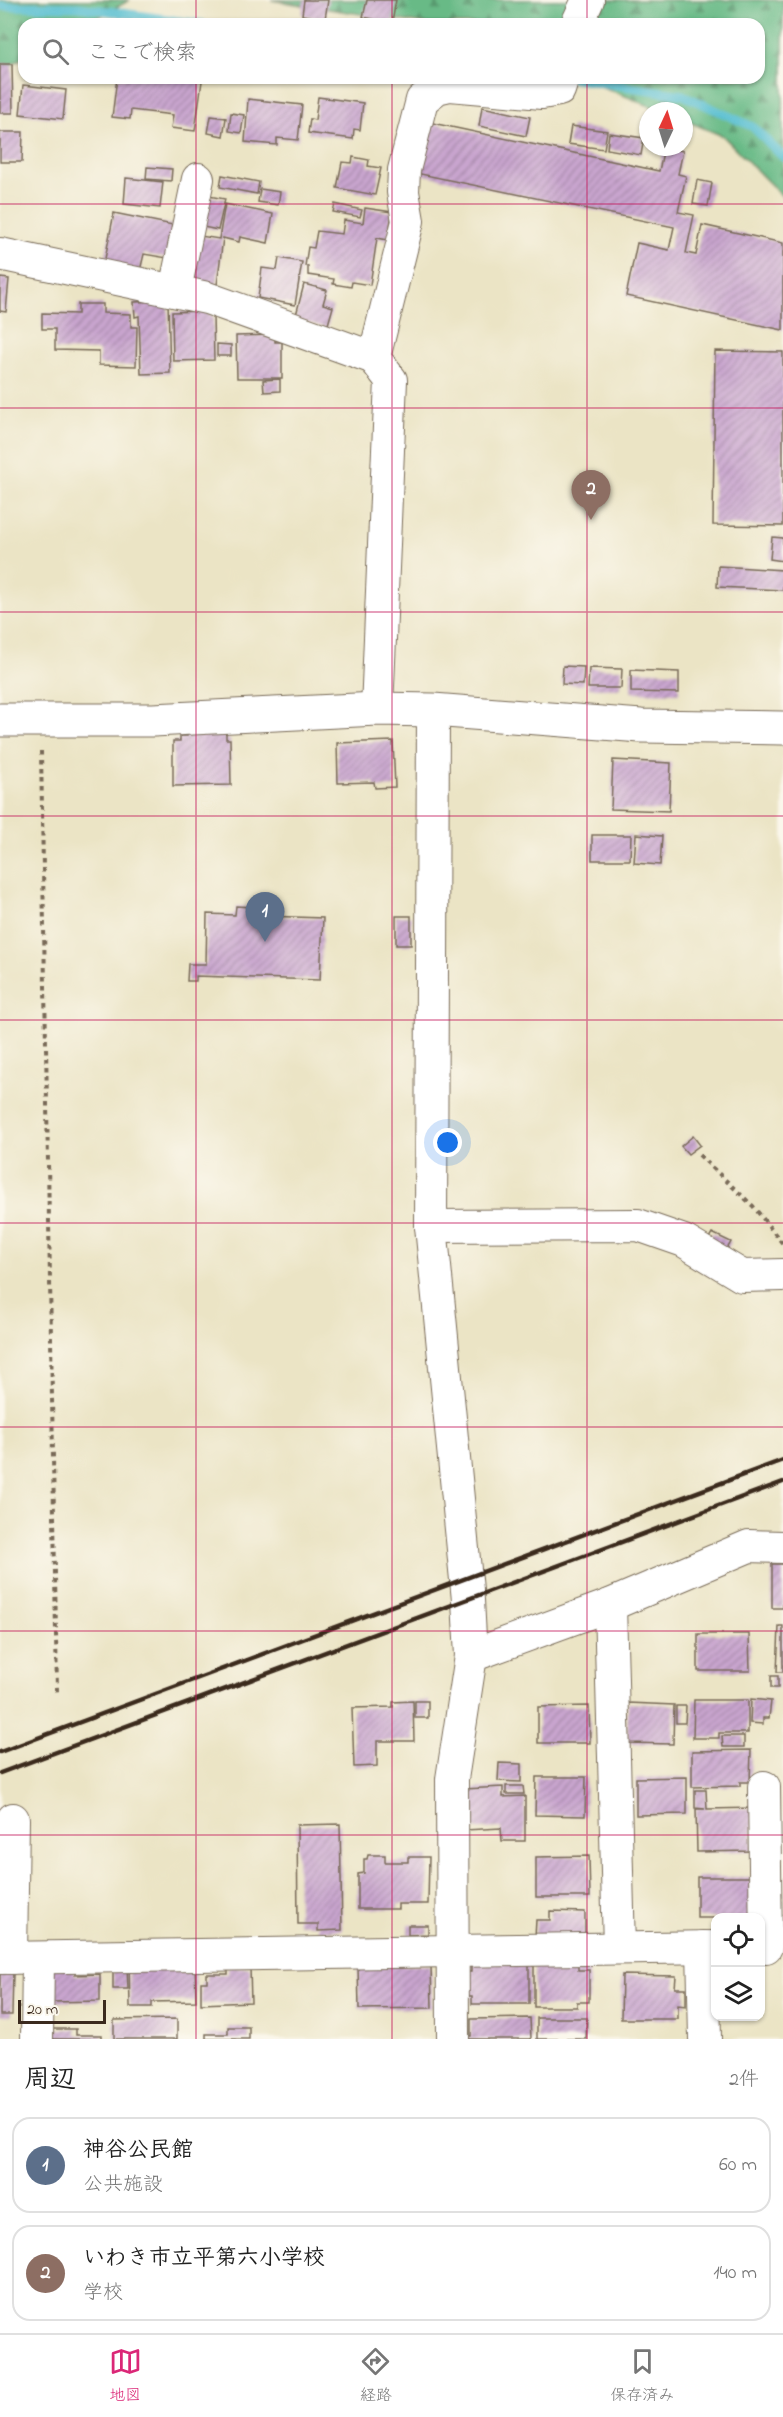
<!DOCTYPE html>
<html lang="ja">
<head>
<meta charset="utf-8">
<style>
  body { margin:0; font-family:"Indie Flower","Klee One",sans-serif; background:#f2f2f2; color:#222 }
  .controls { position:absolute; right:18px; bottom:18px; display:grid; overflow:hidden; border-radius:12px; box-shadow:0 2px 4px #0004 }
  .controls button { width:54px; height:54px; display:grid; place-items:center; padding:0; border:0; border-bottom:2px solid #e0e0e0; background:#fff; color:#222; font:30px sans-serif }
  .compass { position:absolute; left:639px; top:102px; width:54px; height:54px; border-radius:50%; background:#fff; box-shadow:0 2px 4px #0004; rotate:4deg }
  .scale { position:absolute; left:18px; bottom:15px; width:88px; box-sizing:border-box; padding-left:6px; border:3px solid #3b2a1e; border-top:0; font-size:16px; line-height:21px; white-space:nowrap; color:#3b2a1e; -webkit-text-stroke:4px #fbf7ec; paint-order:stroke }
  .you { position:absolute; left:448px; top:1143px; width:21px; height:21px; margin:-15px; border:4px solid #fff; border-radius:50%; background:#1a73e8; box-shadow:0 0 0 9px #1a73e833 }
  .badge { display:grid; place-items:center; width:39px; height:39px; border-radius:50%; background:#db2777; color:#fff; font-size:20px; font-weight:700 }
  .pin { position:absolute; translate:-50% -50px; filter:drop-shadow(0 2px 3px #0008) }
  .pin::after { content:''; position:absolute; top:32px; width:21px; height:18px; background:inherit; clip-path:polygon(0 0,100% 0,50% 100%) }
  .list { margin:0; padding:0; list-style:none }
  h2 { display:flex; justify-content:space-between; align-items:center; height:78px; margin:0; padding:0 24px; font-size:26px }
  h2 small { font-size:20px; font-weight:400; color:#767676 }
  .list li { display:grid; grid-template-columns:39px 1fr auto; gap:18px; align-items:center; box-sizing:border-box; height:96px; margin:0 12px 12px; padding:0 12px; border:2px solid #e0e0e0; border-radius:18px }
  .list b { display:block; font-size:22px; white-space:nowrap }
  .list p { margin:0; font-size:20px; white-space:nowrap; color:#767676 }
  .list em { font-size:20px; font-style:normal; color:#767676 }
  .icon { flex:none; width:33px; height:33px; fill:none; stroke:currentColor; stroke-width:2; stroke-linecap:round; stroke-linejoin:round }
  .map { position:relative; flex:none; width:783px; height:2039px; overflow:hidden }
  .search { position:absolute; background:#fff; box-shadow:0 2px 4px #0004; left:18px; right:18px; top:18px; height:66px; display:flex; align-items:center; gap:15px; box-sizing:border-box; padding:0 21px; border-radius:18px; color:#767676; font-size:22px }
  .sheet { height:294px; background:#fff }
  nav { display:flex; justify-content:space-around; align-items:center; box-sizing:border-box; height:84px; border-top:2px solid #e0e0e0; background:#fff; font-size:16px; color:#767676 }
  nav a { display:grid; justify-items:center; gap:3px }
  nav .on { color:#db2777 }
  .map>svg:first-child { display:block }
  .forest { fill:url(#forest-firs); stroke:#527252; stroke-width:1.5 }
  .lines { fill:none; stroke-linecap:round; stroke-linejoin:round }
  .stream { stroke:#54bed0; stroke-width:9 }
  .building { fill:url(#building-hatch) }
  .minor-casing { stroke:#796b58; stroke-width:34 }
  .tertiary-casing { stroke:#796b58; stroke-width:35 }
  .path { stroke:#796b58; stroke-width:4; stroke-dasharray:4.5 4.5; stroke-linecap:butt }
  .minor { stroke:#fff; stroke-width:32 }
  .tertiary { stroke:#fff; stroke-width:33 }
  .rail { stroke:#3b2a1e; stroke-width:4.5 }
  .grid { fill:none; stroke:#c2185b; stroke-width:1.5; stroke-opacity:0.55 }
</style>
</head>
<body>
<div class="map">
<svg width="783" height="2039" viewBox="0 0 783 2039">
  <defs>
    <pattern id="forest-firs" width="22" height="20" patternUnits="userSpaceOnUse" patternTransform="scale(1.5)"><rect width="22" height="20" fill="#68ba86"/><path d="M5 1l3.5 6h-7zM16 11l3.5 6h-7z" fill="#57976d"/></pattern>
    <pattern id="building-hatch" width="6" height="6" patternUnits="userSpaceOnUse" patternTransform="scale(1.5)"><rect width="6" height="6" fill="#c9a5cf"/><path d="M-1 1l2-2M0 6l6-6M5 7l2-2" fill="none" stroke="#a487a7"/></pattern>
  </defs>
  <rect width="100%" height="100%" fill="#fbf7ec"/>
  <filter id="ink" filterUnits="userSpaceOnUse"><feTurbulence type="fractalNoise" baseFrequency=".0167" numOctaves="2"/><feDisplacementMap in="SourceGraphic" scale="12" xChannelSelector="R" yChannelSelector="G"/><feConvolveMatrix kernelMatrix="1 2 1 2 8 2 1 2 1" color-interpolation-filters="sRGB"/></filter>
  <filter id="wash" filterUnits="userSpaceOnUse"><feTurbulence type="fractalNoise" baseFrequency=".008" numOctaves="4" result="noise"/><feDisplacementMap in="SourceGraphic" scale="24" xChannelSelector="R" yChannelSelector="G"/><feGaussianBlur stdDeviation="1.35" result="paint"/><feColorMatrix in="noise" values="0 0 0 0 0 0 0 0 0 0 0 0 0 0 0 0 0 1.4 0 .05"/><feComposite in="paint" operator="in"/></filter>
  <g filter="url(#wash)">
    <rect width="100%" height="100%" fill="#ebe4c5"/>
    <g class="forest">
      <polygon points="0,0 130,0 86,24 24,24 24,57 12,64 0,64"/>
      <polygon points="271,0 783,0 783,197 723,136 684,120 684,111 662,111 581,78 759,78 759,24 424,24"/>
    </g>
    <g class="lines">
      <g class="stream">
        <polyline points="0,6 78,7 202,24"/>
        <polyline points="571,78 683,95 753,127 783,157"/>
      </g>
    </g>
    <g id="blocks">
      <g class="building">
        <polygon points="304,0 328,0 325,19 302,15"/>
        <polygon points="367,0 396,0 392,23 363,17"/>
        <polygon points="0,64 12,64 13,113 0,113"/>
        <polygon points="117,78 176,78 202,81 195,131 171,128 173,115 131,110 130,119 112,117"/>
        <polygon points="23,85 66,90 63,119 20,114"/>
        <polygon points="318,97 363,103 360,130 354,129 353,139 308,133 310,119 315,120"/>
        <polygon points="248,99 302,105 298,140 277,138 277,145 245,142"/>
        <polygon points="482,107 530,117 526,136 479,126"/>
        <polygon points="231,113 244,115 241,133 229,131"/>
        <polygon points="211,116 226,118 223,136 208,133"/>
        <polygon points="423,121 659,171 664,147 683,151 678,174 686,176 678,212 694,215 686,253 696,255 702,225 783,243 783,330 626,296 637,243 669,250 674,227 411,172"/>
        <polygon points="571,126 607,131 604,149 568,144"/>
        <polygon points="0,132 23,132 22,162 0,162"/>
        <polygon points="609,133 644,138 641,155 607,149"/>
        <polygon points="353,157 369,160 368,166 381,168 375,195 337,188 342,162 352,163"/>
        <polygon points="147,167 172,169 171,181 146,179"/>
        <polygon points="222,175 259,182 257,194 220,187"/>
        <polygon points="126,178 163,182 160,208 124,204"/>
        <polygon points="697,180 712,183 708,206 693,204"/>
        <polygon points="260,189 280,192 278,205 258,202"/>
        <polygon points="209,196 225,199 218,230 203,227"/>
        <polygon points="225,204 273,214 268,243 240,237 239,242 223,238 217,285 188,281 194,235 219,239"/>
        <polygon points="335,204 362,210 360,217 333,212"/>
        <polygon points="365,208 392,212 388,240 377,238 370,285 352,282 351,287 333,284 334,279 308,275 308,266 305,266 308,247 314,248 317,231 342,234 344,220 363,223"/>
        <polygon points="114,213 173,225 167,258 144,254 140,271 104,264"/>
        <polygon points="279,258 302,262 295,305 258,298 262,268 277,270"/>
        <polygon points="0,278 9,279 6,312 0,311"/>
        <polygon points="304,284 327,290 323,304 333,307 327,328 295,319"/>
        <polygon points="168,301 170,373 141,374 139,316 135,317 134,302"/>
        <polygon points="78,304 103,304 103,313 131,314 131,327 137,327 136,366 99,365 99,351 55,350 55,329 42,329 42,313 78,314"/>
        <polygon points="203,311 213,316 214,360 173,361 172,312"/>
        <polygon points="275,335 275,342 282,342 282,378 237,378 236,336"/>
        <polygon points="217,344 231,345 231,356 217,356"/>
        <polygon points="715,351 783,352 783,526 713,525"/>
        <polygon points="280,379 280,391 264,392 263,380"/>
        <polygon points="772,537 783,538 783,561 770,559"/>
        <polygon points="718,566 783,570 783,590 717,587"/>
        <polygon points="563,666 584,667 583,685 562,684"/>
        <polygon points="589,668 622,669 621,688 588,688"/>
        <polygon points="631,670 679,672 679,693 631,692"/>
        <polygon points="226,732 226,739 230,739 231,785 173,786 173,741 180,741 180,736 187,736 187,733"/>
        <polygon points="393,741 395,787 375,788 374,782 338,783 337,743"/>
        <polygon points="613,760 671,763 669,811 611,809"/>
        <polygon points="636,834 662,836 660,865 634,863"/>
        <polygon points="592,835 631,835 630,860 592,860"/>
        <polygon points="236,906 266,908 265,916 323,918 320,980 196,976 196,981 187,981 188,964 206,964 207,914 235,915"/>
        <rect x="396" y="916" width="15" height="29"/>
        <polygon points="693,1136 700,1145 688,1154 681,1146"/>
        <polygon points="712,1233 731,1242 727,1249 708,1240"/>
        <rect x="772" y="1564" width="11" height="44"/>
        <polygon points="779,1626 783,1626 783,1672 777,1672"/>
        <polygon points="698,1634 749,1634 750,1671 698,1671"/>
        <rect x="771" y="1676" width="7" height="12"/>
        <polygon points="751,1699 771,1701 769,1718 763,1718 763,1724 750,1723"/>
        <polygon points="694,1700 748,1700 748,1733 719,1733 719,1738 693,1738"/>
        <polygon points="413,1701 414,1741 377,1741 377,1766 354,1767 352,1708 393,1707 393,1702"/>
        <rect x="415" y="1701" width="13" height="17"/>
        <polygon points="628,1703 674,1705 673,1744 627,1743"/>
        <polygon points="589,1706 590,1743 538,1743 538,1707"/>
        <polygon points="676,1706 686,1706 685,1723 676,1723"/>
        <polygon points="722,1736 744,1736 744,1747 723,1747"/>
        <polygon points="751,1750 750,1782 740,1782 740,1786 692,1787 692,1751"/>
        <polygon points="499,1763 521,1764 521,1782 498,1781"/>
        <polygon points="536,1777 586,1777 585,1816 535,1815"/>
        <polygon points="687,1777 687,1814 636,1815 636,1778"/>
        <polygon points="506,1786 523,1786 524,1794 506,1794"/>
        <polygon points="503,1787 503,1797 525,1796 525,1841 502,1841 501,1828 465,1830 464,1789"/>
        <polygon points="695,1790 706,1790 707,1809 754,1808 752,1851 697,1852 696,1809 705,1809 695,1808"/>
        <polygon points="340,1824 342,1930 318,1931 318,1924 298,1924 297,1825"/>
        <polygon points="368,1855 385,1855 385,1862 408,1862 408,1857 429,1857 428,1904 398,1904 398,1909 358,1909 358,1874 364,1873 364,1859 367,1859"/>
        <polygon points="589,1856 590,1897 536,1897 536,1857"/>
        <rect x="697" y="1877" width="54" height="41"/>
        <polygon points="550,1911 585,1912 585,1937 535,1937 536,1920 550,1920"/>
        <polygon points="408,1925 428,1925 428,1934 408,1935"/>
        <polygon points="195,1961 196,2001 152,2002 152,2007 130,2007 129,1962"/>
        <polygon points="471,1961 529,1964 529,2004 472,2004 472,1996 464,1996 464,1972 471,1972"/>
        <polygon points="534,1962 578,1962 578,1970 589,1970 589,2002 577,2002 577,2007 534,2007"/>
        <polygon points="431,1965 432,2008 359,2009 358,1966"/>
        <polygon points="51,1966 75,1966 75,1975 100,1974 100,2001 51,2002"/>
        <polygon points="113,1967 127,1967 128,1989 113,1989"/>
        <polygon points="228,1967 250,1967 251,2002 201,2004 201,1982 207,1982 207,1974 228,1974"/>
        <polygon points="0,1971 13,1972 12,2015 0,2015"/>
        <polygon points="622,1975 676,1976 675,1988 686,1988 686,2006 678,2005 678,2019 621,2019"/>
        <polygon points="530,2018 531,2039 466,2039 466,2036 471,2036 471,2019"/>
        <polygon points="537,2018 587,2018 586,2039 537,2039"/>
        <polygon points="177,2019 177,2039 114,2039 114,2020"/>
        <polygon points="228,2027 249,2027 249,2039 206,2039 206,2034 228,2034"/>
        <polygon points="52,2029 76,2029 76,2035 102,2035 102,2039 52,2039"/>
      </g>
    </g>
  </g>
  <g filter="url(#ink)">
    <use href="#blocks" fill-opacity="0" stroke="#796b58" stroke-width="1.5"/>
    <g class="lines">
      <defs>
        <g id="minor">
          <polyline points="577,24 588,0"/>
          <polyline points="0,254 207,298 374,358"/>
          <polyline points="175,290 198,179"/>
          <polyline points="377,709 391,380 374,358 408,221 403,192 404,170 422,100 437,88 450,85 542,93 559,90 563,78"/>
          <polyline points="433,710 431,1226 468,1600 471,1656 452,1779 453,2039"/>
          <polyline points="431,1226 638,1225 684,1241 742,1276 783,1275"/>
          <polyline points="610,1605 619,1948"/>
          <polyline points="471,1656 610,1605 749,1546 783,1547"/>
          <polyline points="764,1787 766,1947"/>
          <polyline points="703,1947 705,2039"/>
          <polyline points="0,1958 716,1947"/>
          <polyline points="11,1958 13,1819"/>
          <polyline points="37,2039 38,1958"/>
        </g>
        <polyline id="tertiary" points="0,720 153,720 377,709 433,710 641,726 783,728"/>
      </defs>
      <use href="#minor" class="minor-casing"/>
      <use href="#tertiary" class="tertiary-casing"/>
      <g class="path">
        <polyline points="41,751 57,1692"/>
        <polyline points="699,1155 753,1206 783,1244"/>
      </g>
      <use href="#minor" class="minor"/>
      <use href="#tertiary" class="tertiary"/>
      <g class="rail">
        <polyline points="0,1752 783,1460"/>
        <polyline points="0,1773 783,1482"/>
      </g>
    </g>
  </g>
  <path class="grid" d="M196,0V24M392,0V24M587,0V24M196,78V2039M392,78V2039M587,78V2039M0,204H783M0,408H783M0,612H783M0,816H783M0,1020H783M0,1223H783M0,1427H783M0,1631H783M0,1835H783"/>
</svg>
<div class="controls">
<button><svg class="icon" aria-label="locate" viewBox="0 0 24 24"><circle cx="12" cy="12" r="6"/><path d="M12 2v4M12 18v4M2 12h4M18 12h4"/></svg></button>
<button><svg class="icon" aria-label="layers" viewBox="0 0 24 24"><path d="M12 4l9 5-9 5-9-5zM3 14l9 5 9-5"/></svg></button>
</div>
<svg class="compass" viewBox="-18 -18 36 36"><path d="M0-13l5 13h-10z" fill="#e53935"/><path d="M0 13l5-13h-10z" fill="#767676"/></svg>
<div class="scale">20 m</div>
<div class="you"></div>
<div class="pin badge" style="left:265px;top:942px;background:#5c6f8a">1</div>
<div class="pin badge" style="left:591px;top:520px;background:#8d6e63">2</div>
<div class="search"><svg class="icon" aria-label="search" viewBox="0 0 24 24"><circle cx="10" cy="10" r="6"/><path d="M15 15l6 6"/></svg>ここで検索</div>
</div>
<section class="sheet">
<h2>周辺<small>2件</small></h2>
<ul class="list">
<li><span class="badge" style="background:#5c6f8a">1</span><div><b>神谷公民館</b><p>公共施設</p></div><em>60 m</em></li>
<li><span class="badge" style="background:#8d6e63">2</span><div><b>いわき市立平第六小学校</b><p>学校</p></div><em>140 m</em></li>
</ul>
</section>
<nav>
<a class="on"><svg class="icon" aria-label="map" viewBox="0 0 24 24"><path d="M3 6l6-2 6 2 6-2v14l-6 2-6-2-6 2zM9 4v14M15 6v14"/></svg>地図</a>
<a><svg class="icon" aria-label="directions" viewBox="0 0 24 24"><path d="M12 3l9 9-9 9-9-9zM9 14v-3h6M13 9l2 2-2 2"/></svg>経路</a>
<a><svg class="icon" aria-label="saved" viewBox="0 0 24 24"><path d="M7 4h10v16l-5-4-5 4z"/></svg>保存済み</a>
</nav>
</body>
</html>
